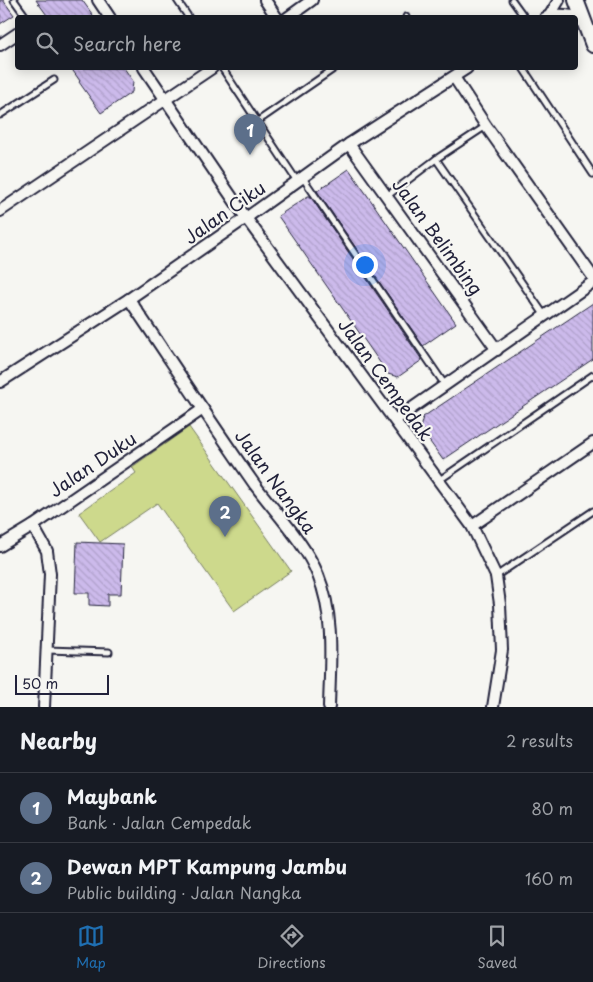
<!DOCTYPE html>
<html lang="en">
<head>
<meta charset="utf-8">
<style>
  body { margin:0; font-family:"Playpen Sans",sans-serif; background:#242831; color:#f1f3f6 }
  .scale { position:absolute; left:15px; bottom:12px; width:94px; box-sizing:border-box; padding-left:5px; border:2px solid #22223b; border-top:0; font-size:14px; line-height:18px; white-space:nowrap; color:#22223b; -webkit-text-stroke:4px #f6f6f2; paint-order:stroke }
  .you { position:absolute; left:364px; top:264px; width:18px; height:18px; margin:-12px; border:4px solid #fff; border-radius:50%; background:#1a73e8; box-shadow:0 0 0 8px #1a73e833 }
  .badge { display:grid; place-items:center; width:32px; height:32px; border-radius:50%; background:#1f6fb2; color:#fff; font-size:16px; font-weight:700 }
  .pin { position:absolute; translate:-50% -41px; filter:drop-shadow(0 1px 2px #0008) }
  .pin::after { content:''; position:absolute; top:26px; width:18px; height:15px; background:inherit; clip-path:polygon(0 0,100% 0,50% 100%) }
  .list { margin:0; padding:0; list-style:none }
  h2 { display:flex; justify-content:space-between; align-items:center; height:65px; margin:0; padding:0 20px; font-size:21px }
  h2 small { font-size:16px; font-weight:400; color:#9ea1a6 }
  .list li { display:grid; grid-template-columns:32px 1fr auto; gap:15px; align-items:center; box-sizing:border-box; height:70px; padding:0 20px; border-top:1px solid #363941 }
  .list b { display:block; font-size:19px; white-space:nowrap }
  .list p { margin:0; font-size:16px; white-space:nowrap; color:#9ea1a6 }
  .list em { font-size:16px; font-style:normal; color:#9ea1a6 }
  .icon { flex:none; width:28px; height:28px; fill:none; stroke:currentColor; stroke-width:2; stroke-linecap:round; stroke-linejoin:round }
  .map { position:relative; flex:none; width:593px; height:707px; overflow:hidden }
  .search { position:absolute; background:#171b24; box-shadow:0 2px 12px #0003; left:15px; right:15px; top:15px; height:55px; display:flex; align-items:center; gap:12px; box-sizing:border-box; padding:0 18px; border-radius:5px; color:#9ea1a6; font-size:19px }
  .sheet { height:205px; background:#171b24 }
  nav { display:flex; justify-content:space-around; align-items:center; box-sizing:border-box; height:70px; border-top:1px solid #363941; background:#171b24; font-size:14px; color:#9ea1a6 }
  nav a { display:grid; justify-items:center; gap:2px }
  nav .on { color:#1f6fb2 }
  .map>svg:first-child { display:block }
  .park { fill:#cdd98c; stroke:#787e64 }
  .building { fill:url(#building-back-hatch); stroke:#22223b }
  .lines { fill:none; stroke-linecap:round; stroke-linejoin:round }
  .service-casing { stroke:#22223b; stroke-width:9 }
  .minor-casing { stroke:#22223b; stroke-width:14 }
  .secondary-casing { stroke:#22223b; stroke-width:18 }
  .service { stroke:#f6f6f2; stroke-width:5 }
  .minor { stroke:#f6f6f2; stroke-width:10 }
  .secondary { stroke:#f6f6f2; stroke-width:14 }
  .labels { text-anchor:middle; stroke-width:4.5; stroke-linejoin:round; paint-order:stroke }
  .street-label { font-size:18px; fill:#22223b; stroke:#f6f6f2 }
</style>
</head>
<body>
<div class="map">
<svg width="593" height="707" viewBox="0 0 593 707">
  <defs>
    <pattern id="building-back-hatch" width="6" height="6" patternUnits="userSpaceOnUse" patternTransform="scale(1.25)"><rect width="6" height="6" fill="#ccbaeb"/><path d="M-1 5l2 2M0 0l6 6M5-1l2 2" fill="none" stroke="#afa0ca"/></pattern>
  </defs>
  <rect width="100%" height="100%" fill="#f6f6f2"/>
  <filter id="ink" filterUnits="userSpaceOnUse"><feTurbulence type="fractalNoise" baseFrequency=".02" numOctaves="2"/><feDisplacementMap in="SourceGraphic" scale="10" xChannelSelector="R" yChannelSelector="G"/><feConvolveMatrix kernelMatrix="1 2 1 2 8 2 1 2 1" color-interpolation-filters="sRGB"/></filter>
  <g filter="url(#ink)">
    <polygon class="park" points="189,427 291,571 234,611 157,503 100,542 79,513 136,473 132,467"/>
    <g class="building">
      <polygon points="0,0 3,0 14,15 0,24"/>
      <polygon points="36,0 82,0 95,18 49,18"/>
      <polygon points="71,68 124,68 133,81 132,92 101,113 79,82 80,81"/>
      <polygon points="349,169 456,323 423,346 317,191"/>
      <polygon points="308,196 310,196 422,360 398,377 388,374 278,216"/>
      <polygon points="593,303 593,359 443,460 420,428 423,417"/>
      <polygon points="77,542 123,544 121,594 108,594 108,606 89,605 89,593 75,593"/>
    </g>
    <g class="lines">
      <defs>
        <g id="service">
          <polyline points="14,0 27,18"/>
          <polyline points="177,0 189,18"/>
          <polyline points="512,0 525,18"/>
          <polyline points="406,18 406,17"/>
          <polyline points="222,68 297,181"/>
          <polyline points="523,68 593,174"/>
          <polyline points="0,115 54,80"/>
          <polyline points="258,121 335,68"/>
          <polyline points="436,159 545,316"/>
          <polyline points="303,178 445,385"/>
          <polyline points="387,196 436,159 486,126"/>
          <polyline points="438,481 593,375"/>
          <polyline points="496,576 593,511"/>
          <polyline points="47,650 109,652"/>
        </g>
        <g id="minor">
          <polyline points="98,0 110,18"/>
          <polyline points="265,0 277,18"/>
          <polyline points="550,15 559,0"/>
          <polyline points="287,18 312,0"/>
          <path d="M545,18C556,12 571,15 582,18"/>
          <polyline points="0,45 18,33"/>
          <polyline points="144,68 246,218 472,526 496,576 500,604 502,650 493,707"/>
          <polyline points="454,77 486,126 593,277"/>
          <polyline points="349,144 497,350"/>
          <polyline points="0,211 212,68"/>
          <path d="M129,299C171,361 212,424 255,485C276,513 305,543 318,575C335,616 330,664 329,707"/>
          <polyline points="0,382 129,299 246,218 349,144 467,68"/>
          <polyline points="395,420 593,282"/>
          <polyline points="33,526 47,551 50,574 44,707"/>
          <polyline points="472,526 593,443"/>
          <polyline points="0,546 33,526 203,409"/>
        </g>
        <polyline id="secondary" points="576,0 593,45"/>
      </defs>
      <use href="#service" class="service-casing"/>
      <use href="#minor" class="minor-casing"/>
      <use href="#secondary" class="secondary-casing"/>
      <use href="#service" class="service"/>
      <use href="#minor" class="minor"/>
      <use href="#secondary" class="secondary"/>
    </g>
  </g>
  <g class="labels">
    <g class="street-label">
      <text transform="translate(225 213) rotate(-35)" y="6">Jalan Ciku</text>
      <text transform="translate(437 237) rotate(54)" y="6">Jalan Belimbing</text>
      <text transform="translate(385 380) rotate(54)" y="6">Jalan Cempedak</text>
      <text transform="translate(93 465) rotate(-34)" y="6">Jalan Duku</text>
      <text transform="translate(275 482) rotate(54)" y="6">Jalan Nangka</text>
    </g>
  </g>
</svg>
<div class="scale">50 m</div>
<div class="you"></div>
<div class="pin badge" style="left:250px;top:155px;background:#5c6f8a">1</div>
<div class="pin badge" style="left:225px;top:537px;background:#5c6f8a">2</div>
<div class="search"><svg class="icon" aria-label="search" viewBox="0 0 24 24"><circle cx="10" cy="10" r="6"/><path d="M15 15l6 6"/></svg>Search here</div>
</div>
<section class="sheet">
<h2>Nearby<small>2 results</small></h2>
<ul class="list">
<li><span class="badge" style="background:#5c6f8a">1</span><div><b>Maybank</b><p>Bank · Jalan Cempedak</p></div><em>80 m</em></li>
<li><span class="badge" style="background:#5c6f8a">2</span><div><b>Dewan MPT Kampung Jambu</b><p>Public building · Jalan Nangka</p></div><em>160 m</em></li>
</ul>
</section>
<nav>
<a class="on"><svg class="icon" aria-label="map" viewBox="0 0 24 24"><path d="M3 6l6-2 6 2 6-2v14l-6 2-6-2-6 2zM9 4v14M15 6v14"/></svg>Map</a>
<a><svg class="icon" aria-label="directions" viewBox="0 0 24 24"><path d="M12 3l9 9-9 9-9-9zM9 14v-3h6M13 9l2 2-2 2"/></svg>Directions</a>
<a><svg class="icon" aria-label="saved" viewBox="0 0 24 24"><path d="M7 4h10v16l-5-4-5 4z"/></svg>Saved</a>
</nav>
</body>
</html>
